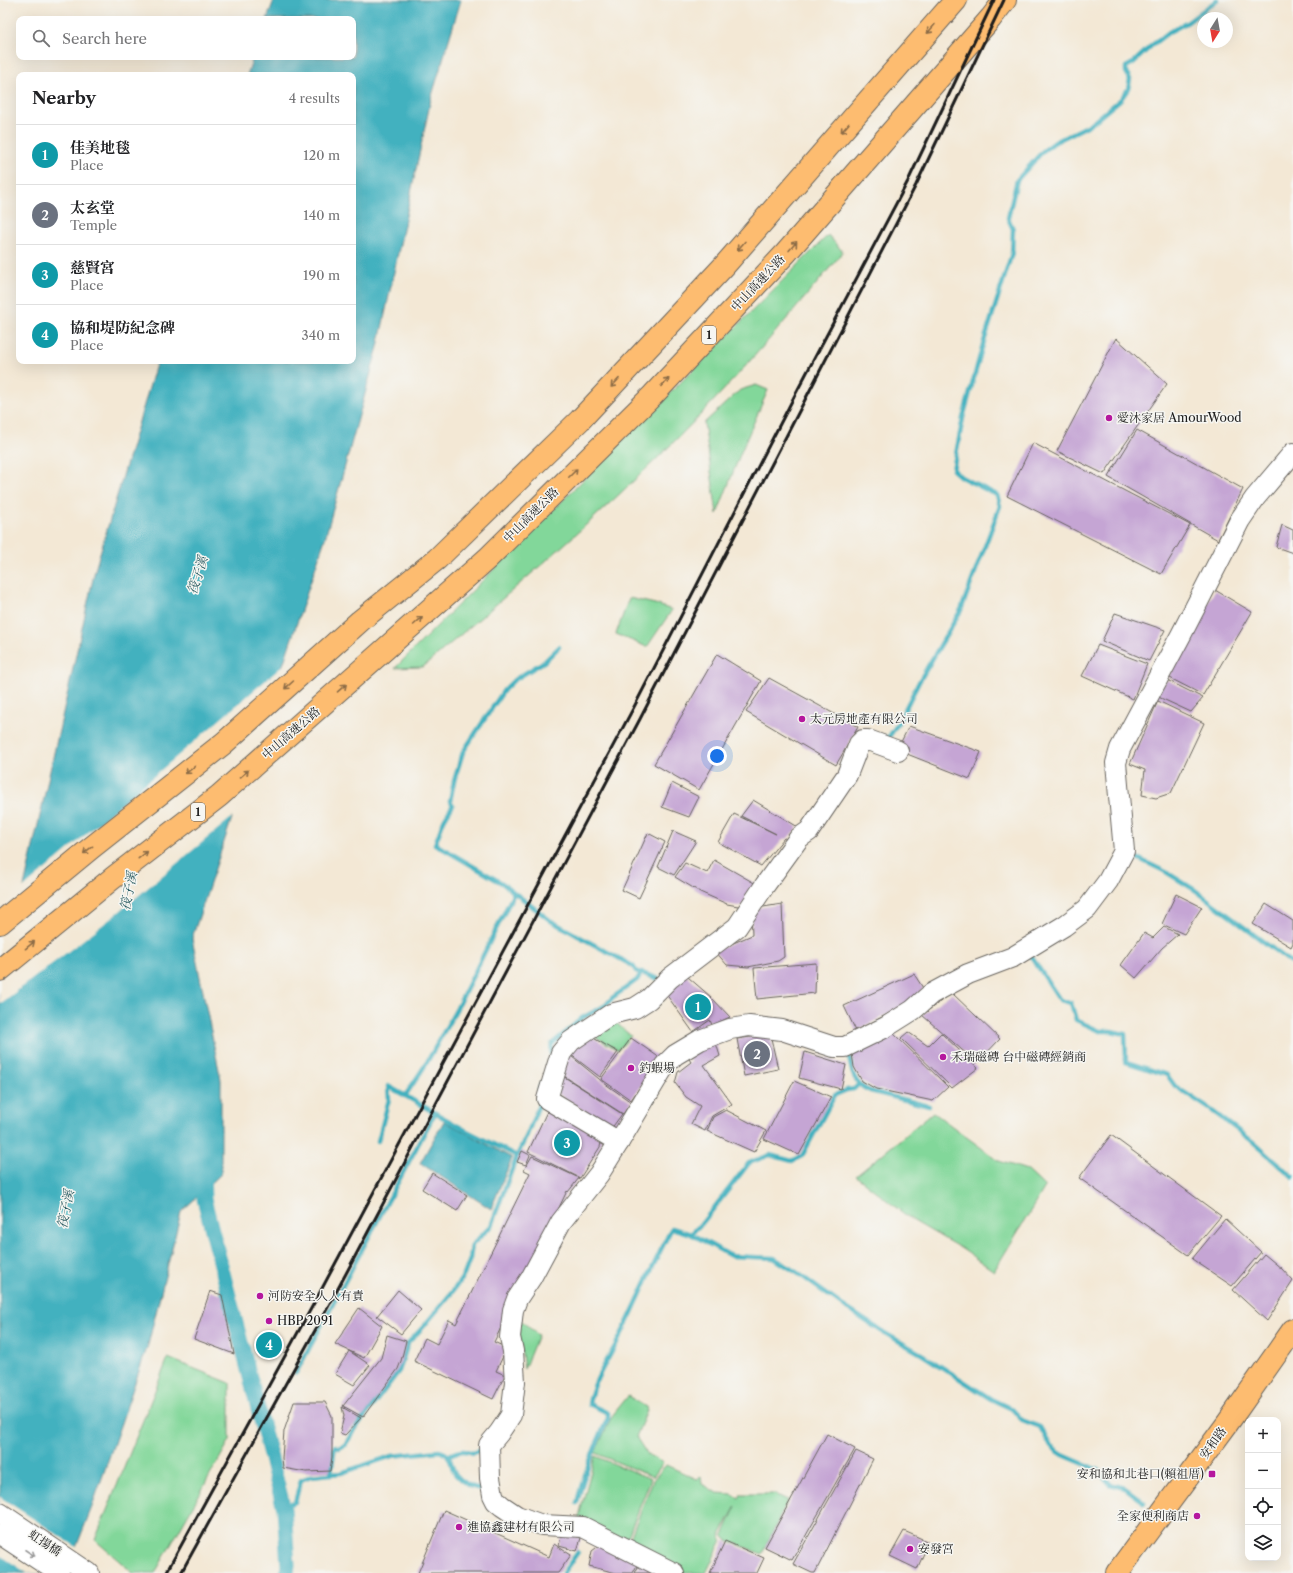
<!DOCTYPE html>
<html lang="en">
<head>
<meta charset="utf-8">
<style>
  body { margin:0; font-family:"Libre Caslon Text","Noto Serif TC",serif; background:#f2f2f2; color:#202124 }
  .controls { position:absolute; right:12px; bottom:12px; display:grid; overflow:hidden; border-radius:8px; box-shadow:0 4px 16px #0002 }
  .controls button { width:36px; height:36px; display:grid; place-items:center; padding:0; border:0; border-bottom:1px solid #e0e0e0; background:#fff; color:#202124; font:20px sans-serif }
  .compass { position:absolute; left:1197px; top:12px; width:36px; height:36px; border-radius:50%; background:#fff; box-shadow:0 4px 16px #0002; rotate:191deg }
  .you { position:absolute; left:717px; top:756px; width:14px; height:14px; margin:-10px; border:3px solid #fff; border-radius:50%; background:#1a73e8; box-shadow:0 0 0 6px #1a73e833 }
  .badge { display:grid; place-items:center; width:26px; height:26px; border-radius:50%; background:#b5179e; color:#fff; font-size:13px; font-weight:700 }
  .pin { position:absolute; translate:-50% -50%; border:2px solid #fff; box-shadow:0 1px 4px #0006 }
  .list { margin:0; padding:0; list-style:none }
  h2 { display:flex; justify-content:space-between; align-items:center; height:52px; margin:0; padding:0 16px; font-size:17px }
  h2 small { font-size:13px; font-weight:400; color:#757577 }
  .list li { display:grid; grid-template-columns:26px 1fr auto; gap:12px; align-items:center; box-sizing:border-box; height:60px; padding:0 16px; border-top:1px solid #e0e0e0 }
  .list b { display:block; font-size:15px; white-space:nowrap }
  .list p { margin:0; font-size:13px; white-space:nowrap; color:#757577 }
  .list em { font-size:13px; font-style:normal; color:#757577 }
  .icon { flex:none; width:22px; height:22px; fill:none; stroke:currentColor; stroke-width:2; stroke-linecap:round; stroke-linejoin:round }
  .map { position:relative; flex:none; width:1293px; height:1573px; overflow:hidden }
  .search { position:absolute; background:#fff; box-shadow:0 4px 16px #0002; left:16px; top:16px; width:340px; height:44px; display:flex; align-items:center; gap:10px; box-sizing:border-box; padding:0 14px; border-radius:8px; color:#757577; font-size:15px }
  .panel { position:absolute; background:#fff; box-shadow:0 4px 16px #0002; left:16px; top:72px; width:340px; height:292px; border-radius:8px }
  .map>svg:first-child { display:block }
  .green { fill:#82d79a; stroke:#4f7a5b }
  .water { fill:#43b1bf; stroke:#30666e }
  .pier { fill:#f3e8d5 }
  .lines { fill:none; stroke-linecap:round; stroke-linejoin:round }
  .stream { stroke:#43b1bf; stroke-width:4.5 }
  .canal { stroke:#43b1bf; stroke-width:15 }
  .building { fill:#c5a5d4 }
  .minor-casing { stroke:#67635d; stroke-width:22 }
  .major-casing { stroke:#67635d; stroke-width:24 }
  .highway-casing { stroke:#67635d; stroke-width:24 }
  .minor { stroke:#fff; stroke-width:20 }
  .major { stroke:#fdbc70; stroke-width:22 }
  .highway { stroke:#fdbc70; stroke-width:22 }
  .rail { stroke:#1c1c1c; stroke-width:3 }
  .oneway { stroke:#8c6c46 }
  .oneway2 { stroke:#999 }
  .poi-dot { fill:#b5179e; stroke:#f6f6f2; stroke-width:1.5 }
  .labels { text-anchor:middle; stroke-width:3; stroke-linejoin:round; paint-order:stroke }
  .shield { fill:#f6f6f2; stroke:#5d5d5c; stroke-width:1 }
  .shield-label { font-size:11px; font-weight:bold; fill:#1c1c1c }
  .street-label { font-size:12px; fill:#1c1c1c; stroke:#f6f6f2 }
  .poi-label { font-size:12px; fill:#1c1c1c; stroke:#f6f6f2; text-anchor:start }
  .water-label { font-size:13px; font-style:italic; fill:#2e5f65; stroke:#f6f6f2 }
</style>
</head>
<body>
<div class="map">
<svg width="1293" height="1573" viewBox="0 0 1293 1573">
  <rect width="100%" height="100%" fill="#f6f6f2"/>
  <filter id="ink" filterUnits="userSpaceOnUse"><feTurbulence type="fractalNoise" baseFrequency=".025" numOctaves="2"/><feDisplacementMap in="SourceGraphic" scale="8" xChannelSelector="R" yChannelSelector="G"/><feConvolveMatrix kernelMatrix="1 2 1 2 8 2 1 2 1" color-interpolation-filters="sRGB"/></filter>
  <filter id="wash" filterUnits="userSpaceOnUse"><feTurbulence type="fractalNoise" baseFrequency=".012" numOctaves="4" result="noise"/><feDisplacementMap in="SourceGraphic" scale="16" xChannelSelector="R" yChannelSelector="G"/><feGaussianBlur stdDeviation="0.9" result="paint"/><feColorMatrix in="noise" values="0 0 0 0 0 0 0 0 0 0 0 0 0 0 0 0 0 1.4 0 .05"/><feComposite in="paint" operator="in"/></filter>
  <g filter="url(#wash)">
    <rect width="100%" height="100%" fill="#f3e8d5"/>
    <g class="green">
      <path d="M828,235L843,252C780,328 716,403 644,471C573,539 498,603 423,667L395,668Z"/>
      <polygon points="756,385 768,390 741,452 717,514 704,423 740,390"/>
      <polygon points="629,598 655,604 672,610 647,647 616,634"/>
      <polygon points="606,1014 631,1036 618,1050 582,1029"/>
      <polygon points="933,1112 999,1161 1027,1170 1045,1187 994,1271 962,1249 912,1220 856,1176"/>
      <polygon points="517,1317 538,1335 524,1369"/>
      <polygon points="168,1358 230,1383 230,1440 155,1573 133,1573 95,1540"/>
      <polygon points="628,1396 646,1407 647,1410 636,1437 647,1454 663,1463 653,1477 595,1453 612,1416"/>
      <polygon points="595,1456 651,1479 625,1544 578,1520"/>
      <polygon points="666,1465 697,1479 701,1477 702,1484 717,1493 732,1494 739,1499 741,1494 774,1494 788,1500 762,1554 727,1540 723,1535 736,1506 720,1535 722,1540 706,1573 682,1573 627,1546 653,1480"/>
    </g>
    <g class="water">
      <polygon points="274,0 461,0 431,99 378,347 324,542 192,938 221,1080 221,1174 181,1212 148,1345 92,1507 66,1573 0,1573 0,994 95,570 157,361 353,361 353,75 247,75 253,57 353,57 353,19 267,19"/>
      <polygon points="444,1121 512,1158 491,1209 420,1163"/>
    </g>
    <g class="pier">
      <polygon points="286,663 236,814 114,916 0,1004 0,984 21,890"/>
      <polygon points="0,1497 78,1548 68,1573 27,1573 0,1555"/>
    </g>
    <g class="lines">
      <g class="stream">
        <polyline points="559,647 545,661 514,680 504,690 463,752 454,781 450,801 453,805 444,820 435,844 502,883 551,921 633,966 636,971 659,979"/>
        <polyline points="883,737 888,738 897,725 920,680 961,610 1000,506 997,495 961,477 953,470 963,418 982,348 1012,253 1013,229 1008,218 1017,180 1043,151 1055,142 1091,124 1121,99 1128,89 1130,79 1126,72 1126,67 1133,63 1152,45 1169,32 1188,22 1217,0"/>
        <polyline points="1129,854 1166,872 1195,890 1293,964"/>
        <polyline points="1029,953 1060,1000 1071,1003 1076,1020 1100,1031 1111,1031 1125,1034 1126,1062 1167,1075 1175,1086 1211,1110 1252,1141 1293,1177"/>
        <path d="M848,1051C851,1068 852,1084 870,1091L929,1106"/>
        <polyline points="551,1054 552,1044 582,1018 606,1005 612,998 637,980 642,972"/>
        <polyline points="405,1096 426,1064 457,1008 514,893"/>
        <polyline points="517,1156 527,1135 542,1097 539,1091 541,1084"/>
        <polyline points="691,1234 731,1256 774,1258 799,1274 843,1306 883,1332 923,1355 991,1399 1012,1409 1022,1420 1040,1427 1051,1447 1063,1455 1098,1470 1110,1484 1125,1488 1144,1502"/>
        <polyline points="296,1373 435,1113"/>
        <path d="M448,1456C456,1451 464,1449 473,1453L484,1449"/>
        <polyline points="331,1473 335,1446 339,1448 345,1445 358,1425 399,1371 408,1343 424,1326 453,1291 464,1275 470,1259 472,1245 491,1226 517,1156 465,1130 388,1086 389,1099 378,1141"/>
        <path d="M577,1503C584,1473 595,1446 608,1418V1413L589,1404C593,1380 610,1357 621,1335C639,1300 653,1263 672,1228L691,1234L703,1222L749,1163L770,1155L792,1161L802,1156L835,1095L847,1090L854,1089L859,1084"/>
        <path d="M283,1506L295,1502L301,1480L311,1476L341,1473L392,1456L439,1451C454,1454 449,1466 456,1475C463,1483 470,1487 480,1489"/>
        <polyline points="563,1573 578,1552"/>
      </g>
      <polyline class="canal" points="203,1170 204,1199 284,1509 288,1565 287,1573"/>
    </g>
    <g id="blocks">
      <g class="building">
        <polygon points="1116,338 1167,384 1104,474 1057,451"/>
        <polygon points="1137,430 1243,489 1218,540 1108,477"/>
        <polygon points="1033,443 1190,525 1161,574 1007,496"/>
        <polygon points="1282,525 1293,530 1293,553 1276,547"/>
        <polygon points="1215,590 1252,612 1203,695 1168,677"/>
        <polygon points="1115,613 1165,630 1149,661 1102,641"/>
        <polygon points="1098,645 1147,664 1133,699 1082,676"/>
        <polygon points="717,654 761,681 699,790 654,764"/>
        <polygon points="769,678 858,727 836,765 746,712"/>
        <polygon points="1167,680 1203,698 1191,712 1154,695"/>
        <polygon points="1158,701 1204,723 1171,793 1156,798 1142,795 1145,770 1130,764"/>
        <polygon points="909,726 981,752 970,779 897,750"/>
        <polygon points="672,783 699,797 689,817 662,807"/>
        <polygon points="753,800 798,827 787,839 784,838 761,866 718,842 734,814 776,834 741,816"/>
        <polygon points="673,831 696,841 674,875 658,867"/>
        <polygon points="648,833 665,842 639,898 622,890"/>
        <polygon points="714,860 756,884 743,905 738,906 727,904 700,892 675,877 685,863 707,873"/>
        <polygon points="1176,894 1202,907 1184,934 1162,924"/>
        <polygon points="782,904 784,957 778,961 748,967 727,965 715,951 752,935 751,909"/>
        <polygon points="1266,904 1293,921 1293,943 1291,947 1253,924"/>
        <polygon points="1164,927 1178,934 1162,948 1136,978 1121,965 1144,933 1153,938"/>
        <polygon points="816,963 815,993 757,999 754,968"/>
        <polygon points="681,971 711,997 730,1017 712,1025 710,1020 693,1032 661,987"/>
        <polygon points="914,974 923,988 912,1001 856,1031 844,1006"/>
        <polygon points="952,993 1000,1039 977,1063 922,1015"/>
        <polygon points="889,1029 948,1087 933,1101 876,1089 862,1081 854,1067 852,1054"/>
        <polygon points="581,1031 618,1052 600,1077 562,1048"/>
        <polygon points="908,1032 928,1046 941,1033 978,1068 952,1088 901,1038"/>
        <polygon points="770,1034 778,1069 744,1076 737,1039"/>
        <polygon points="631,1038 660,1058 631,1100 601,1079"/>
        <polygon points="715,1040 720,1056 704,1065 732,1104 712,1116 705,1131 691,1124 700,1106 686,1097 675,1083 678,1072 691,1062 684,1051"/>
        <polygon points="560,1047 604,1083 631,1102 623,1114 553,1069"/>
        <polygon points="805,1052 846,1065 841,1089 799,1078"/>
        <polygon points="552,1069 622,1114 611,1129 547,1086"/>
        <polygon points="794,1081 831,1097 799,1155 764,1139"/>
        <polygon points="551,1103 602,1139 600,1147 580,1178 528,1152"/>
        <polygon points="726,1110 766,1131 754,1152 707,1131 713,1117"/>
        <polygon points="1111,1135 1221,1216 1188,1255 1079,1178"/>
        <polygon points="522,1151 530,1155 526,1165 517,1162"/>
        <polygon points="532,1156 579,1178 568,1192 567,1191 494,1342 507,1348 496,1371 505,1375 493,1399 414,1361 425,1338 437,1344 449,1320 456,1324 530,1173 524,1170"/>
        <polygon points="432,1173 467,1195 457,1211 422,1189"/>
        <polygon points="1225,1219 1261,1252 1232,1286 1192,1259"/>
        <polygon points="1264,1254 1282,1269 1293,1281 1267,1321 1233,1290"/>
        <polygon points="398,1290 421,1310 401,1334 377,1316"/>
        <polygon points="210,1291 222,1295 234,1354 194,1339"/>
        <polygon points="359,1308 382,1326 364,1358 335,1344"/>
        <polygon points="387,1335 406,1341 401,1361 398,1369 363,1417 343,1406 381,1358"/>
        <polygon points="349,1351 370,1365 354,1385 335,1374"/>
        <polygon points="294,1402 325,1402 332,1416 332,1457 330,1471 306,1472 283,1468 282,1458 284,1431"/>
        <polygon points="342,1407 361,1418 345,1435 340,1433 344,1416"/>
        <polygon points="827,1434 855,1449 792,1560 765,1547"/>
        <polygon points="856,1451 873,1459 815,1573 812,1573 793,1564"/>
        <polygon points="444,1510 549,1557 554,1544 571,1555 558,1573 418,1573"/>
        <polygon points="904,1531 929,1542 917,1569 890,1556"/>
        <polygon points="562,1532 581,1538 577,1551 559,1546"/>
        <polygon points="725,1541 764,1558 757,1573 710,1573"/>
        <polygon points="604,1542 641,1557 633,1573 616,1573 589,1566 592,1551"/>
        <polygon points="642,1559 658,1573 635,1573"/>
      </g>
    </g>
  </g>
  <g filter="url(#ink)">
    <use href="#blocks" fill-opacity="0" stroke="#67635d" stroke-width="1"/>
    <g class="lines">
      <defs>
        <g id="minor">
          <polyline points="619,1142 547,1099 561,1053 571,1041 611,1014 635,1008 649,999 670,978 737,927 765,885 799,838 809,831 847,775 859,744 863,740 868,740 898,751"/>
          <polyline points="0,1513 89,1573"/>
          <polyline points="0,1534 59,1573"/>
          <polyline points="674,1573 583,1527 542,1525 517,1516 502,1506 496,1501 493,1495 490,1478 489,1445 499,1433 511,1415 515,1382 513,1351 510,1337 513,1310 517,1299 531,1278 561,1222 599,1174 619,1142 665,1065 675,1055 700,1040 730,1029 749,1026 782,1030 834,1047 845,1047 886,1027 913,1010 931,994 968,974 1013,957 1064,926 1087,909 1108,881 1124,851 1116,763 1120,749 1181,635 1240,520 1255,498 1293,453"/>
        </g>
        <polyline id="major" points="1117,1573 1227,1424 1293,1330"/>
        <g id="highway">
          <polyline points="0,923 91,848 224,743 360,621 437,559 580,420 724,266 956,0"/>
          <polyline points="0,970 113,878 219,796 488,558 653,395 786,253 991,18 1005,0"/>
        </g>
      </defs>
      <use href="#minor" class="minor-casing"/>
      <use href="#major" class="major-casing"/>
      <use href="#highway" class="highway-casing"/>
      <use href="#minor" class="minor"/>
      <use href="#major" class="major"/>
      <use href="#highway" class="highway"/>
      <g class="rail">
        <polyline points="166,1573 319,1294 635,705 796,393 908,181 994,0"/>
        <polyline points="181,1573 333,1298 640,719 916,185 1004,0"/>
      </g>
    </g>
    <defs><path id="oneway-shaft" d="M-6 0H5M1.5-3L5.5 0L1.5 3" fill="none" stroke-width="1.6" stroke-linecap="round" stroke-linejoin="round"/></defs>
    <g class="oneway">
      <use href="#oneway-shaft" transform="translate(931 29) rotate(131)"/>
      <use href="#oneway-shaft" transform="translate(845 128) rotate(131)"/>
      <use href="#oneway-shaft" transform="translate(741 246) rotate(131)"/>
      <use href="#oneway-shaft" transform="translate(793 246) rotate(-49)"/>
      <use href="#oneway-shaft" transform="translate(665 382) rotate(-47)"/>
      <use href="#oneway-shaft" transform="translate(615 383) rotate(133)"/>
      <use href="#oneway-shaft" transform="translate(573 473) rotate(-45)"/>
      <use href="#oneway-shaft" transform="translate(418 621) rotate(-42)"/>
      <use href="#oneway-shaft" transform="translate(289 685) rotate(138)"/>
      <use href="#oneway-shaft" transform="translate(342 688) rotate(-41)"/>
      <use href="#oneway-shaft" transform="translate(190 770) rotate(142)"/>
      <use href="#oneway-shaft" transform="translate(244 774) rotate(-41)"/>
      <use href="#oneway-shaft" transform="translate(88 850) rotate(141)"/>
      <use href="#oneway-shaft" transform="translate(143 855) rotate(-38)"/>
      <use href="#oneway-shaft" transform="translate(30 945) rotate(-39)"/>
    </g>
    <use class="oneway2" href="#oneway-shaft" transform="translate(30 1553) rotate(33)"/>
  </g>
  <g class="poi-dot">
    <circle cx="1109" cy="418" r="4"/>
    <circle cx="802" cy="719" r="4"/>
    <circle cx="943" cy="1057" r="4"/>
    <circle cx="631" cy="1068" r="4"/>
    <circle cx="260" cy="1296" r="4"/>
    <circle cx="269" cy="1321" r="4"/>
    <rect x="1208" y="1470" width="8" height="8" rx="2"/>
    <circle cx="1197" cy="1516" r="4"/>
    <circle cx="459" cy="1527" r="4"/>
    <circle cx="910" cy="1549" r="4"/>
  </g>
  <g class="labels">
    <g class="shield">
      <rect x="702" y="326" width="14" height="18" rx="3"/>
      <rect x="191" y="803" width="14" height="18" rx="3"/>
    </g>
    <g class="shield-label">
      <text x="709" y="339">1</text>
      <text x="198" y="816">1</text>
    </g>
    <g class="street-label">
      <text transform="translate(758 283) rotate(-47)" y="4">中山高速公路</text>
      <text transform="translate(531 515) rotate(-45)" y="4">中山高速公路</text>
      <text transform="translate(291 733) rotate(-41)" y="4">中山高速公路</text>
      <text transform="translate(1213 1443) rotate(-54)" y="4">安和路</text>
      <text transform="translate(45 1543) rotate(34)" y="4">虹揚橋</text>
    </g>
    <g class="poi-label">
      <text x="1117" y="422">愛沐家居 AmourWood</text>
      <text x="810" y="723">太元房地產有限公司</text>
      <text x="951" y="1061">禾瑞磁磚 台中磁磚經銷商</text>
      <text x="639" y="1072">釣蝦場</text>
      <text x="268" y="1300">河防安全人人有責</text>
      <text x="277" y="1325">HBP 2091</text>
      <text x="1204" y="1478" text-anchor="end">安和協和北巷口(賴祖厝)</text>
      <text x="1189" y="1520" text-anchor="end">全家便利商店</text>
      <text x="467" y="1531">進協鑫建材有限公司</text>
      <text x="918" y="1553">安發宮</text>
    </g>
    <g class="water-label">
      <text transform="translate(197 575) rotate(-73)" y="5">筏子溪</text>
      <text transform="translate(128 891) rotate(-79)" y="5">筏子溪</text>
      <text transform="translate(65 1209) rotate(-79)" y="5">筏子溪</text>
    </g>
  </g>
</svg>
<div class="controls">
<button>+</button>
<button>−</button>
<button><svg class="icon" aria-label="locate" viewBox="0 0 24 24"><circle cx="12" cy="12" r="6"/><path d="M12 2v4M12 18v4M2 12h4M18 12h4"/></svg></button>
<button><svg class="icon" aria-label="layers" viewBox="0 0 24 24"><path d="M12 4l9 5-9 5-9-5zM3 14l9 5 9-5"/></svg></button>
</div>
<svg class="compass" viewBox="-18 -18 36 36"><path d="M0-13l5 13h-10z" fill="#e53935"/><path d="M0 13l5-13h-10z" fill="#757577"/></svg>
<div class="you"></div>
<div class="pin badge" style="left:698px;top:1007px;background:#0f9aa8">1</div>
<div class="pin badge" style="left:757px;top:1054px;background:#6b7280">2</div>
<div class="pin badge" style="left:567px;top:1143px;background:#0f9aa8">3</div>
<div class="pin badge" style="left:269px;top:1345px;background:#0f9aa8">4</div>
<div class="search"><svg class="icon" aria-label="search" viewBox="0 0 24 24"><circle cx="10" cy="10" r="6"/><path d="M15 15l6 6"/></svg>Search here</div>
<section class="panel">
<h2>Nearby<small>4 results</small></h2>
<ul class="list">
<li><span class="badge" style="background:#0f9aa8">1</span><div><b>佳美地毯</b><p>Place</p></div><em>120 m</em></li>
<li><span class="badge" style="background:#6b7280">2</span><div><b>太玄堂</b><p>Temple</p></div><em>140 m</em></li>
<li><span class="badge" style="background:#0f9aa8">3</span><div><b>慈賢宮</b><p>Place</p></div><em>190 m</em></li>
<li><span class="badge" style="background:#0f9aa8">4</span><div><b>協和堤防紀念碑</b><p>Place</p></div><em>340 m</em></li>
</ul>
</section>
</div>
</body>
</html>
